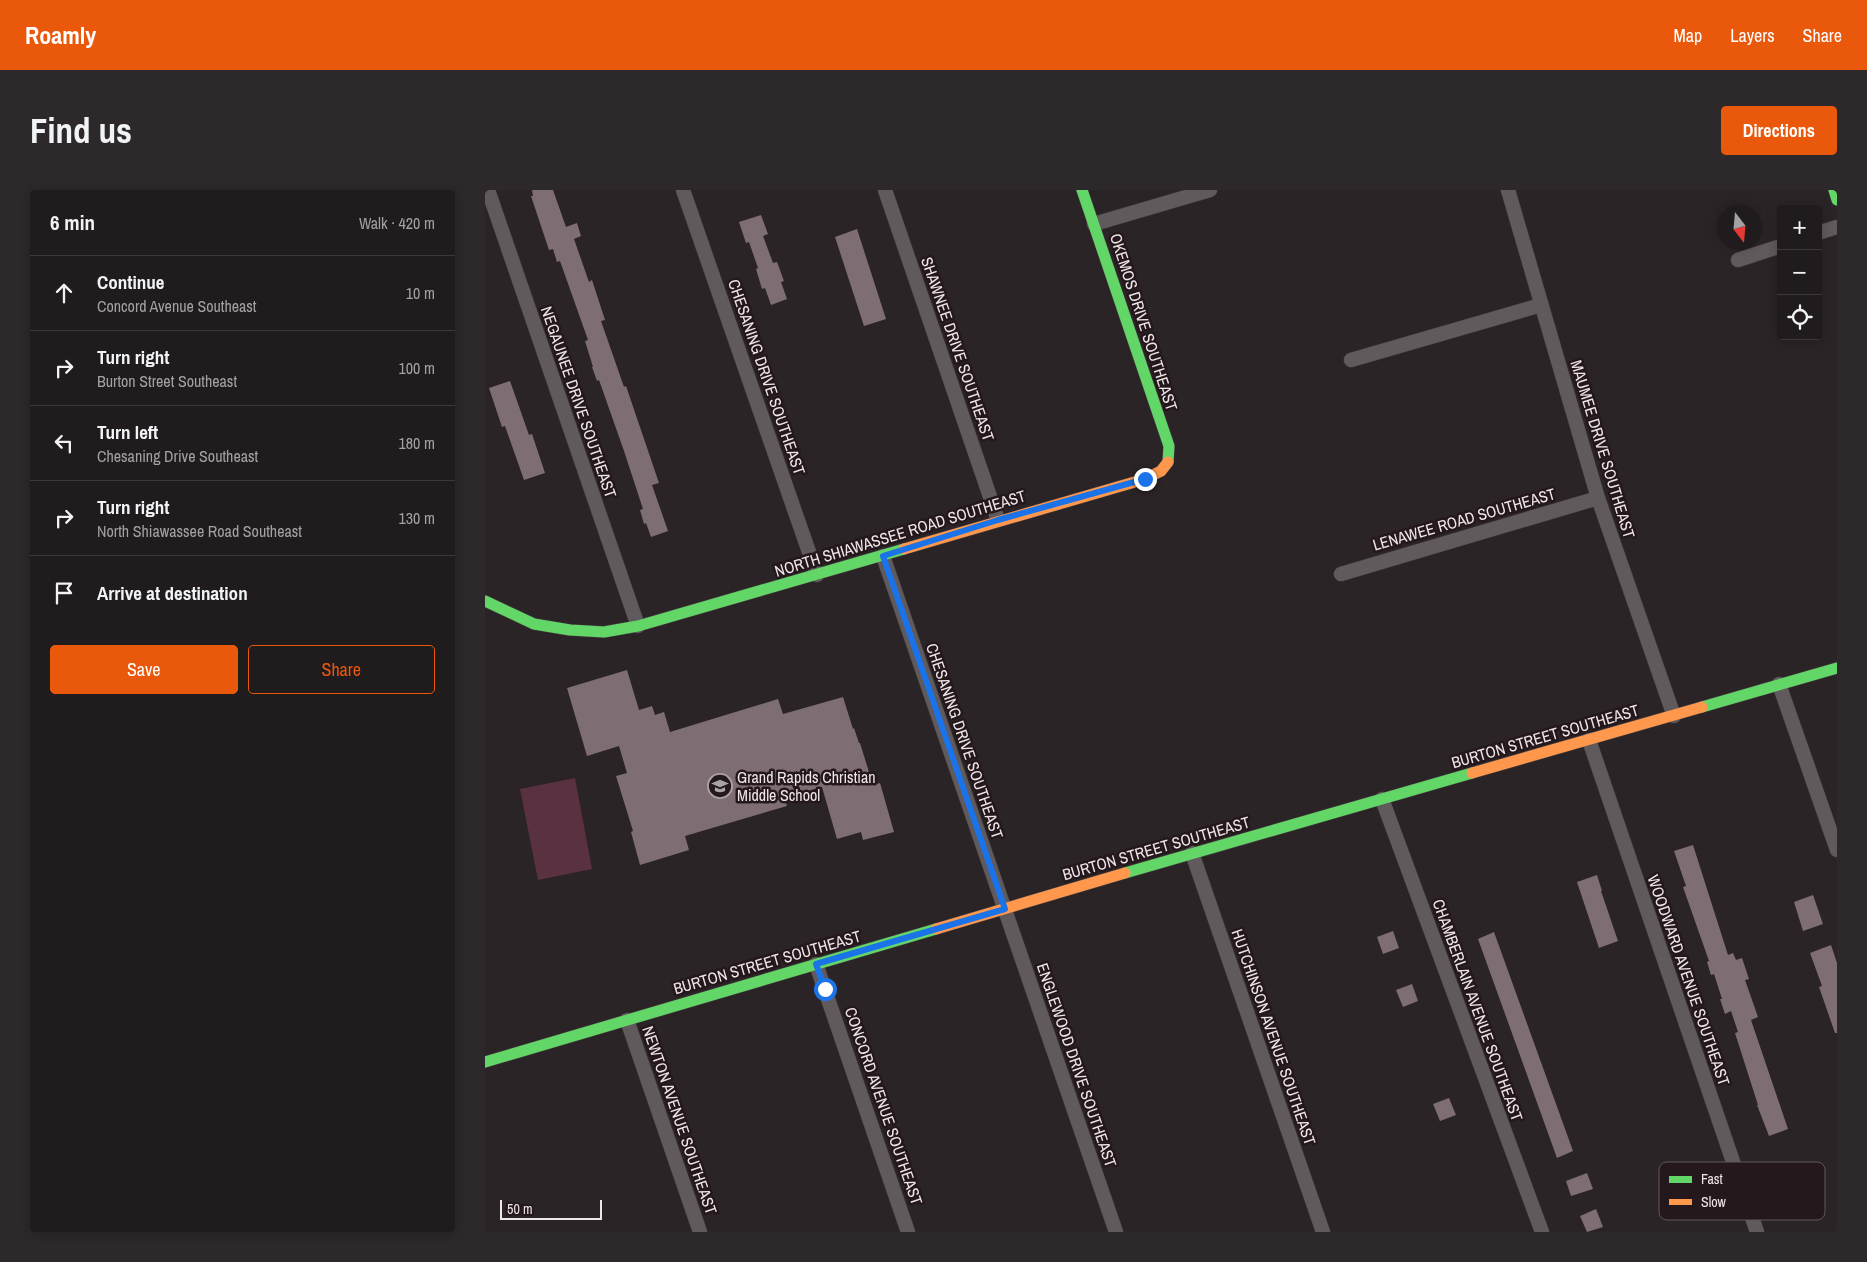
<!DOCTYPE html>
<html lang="en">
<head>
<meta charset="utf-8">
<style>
  body { margin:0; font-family:"Archivo Narrow",sans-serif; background:#2d2829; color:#f1f3f6 }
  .controls { position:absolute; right:15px; top:15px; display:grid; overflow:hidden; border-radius:5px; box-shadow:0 2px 12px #0003 }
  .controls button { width:45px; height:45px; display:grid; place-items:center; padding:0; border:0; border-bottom:1px solid #3d393b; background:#201b1c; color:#f1f3f6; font:25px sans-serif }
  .compass { position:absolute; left:1232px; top:15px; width:45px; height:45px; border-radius:50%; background:#201b1c; box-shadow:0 2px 12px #0003; rotate:164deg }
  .scale { position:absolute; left:15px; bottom:12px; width:102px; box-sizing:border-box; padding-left:5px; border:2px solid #efe6e8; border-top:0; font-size:14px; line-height:18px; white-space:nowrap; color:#efe6e8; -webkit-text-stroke:4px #24181c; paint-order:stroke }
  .stop { position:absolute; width:15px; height:15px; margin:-11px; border:4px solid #1a73e8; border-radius:50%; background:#fff }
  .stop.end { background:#1a73e8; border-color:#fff; box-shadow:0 1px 5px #0008 }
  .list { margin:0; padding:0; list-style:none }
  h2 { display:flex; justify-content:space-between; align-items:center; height:65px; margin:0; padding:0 20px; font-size:21px }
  h2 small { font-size:16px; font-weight:400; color:#a2a1a3 }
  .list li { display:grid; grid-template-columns:32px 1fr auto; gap:15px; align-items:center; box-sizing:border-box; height:75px; padding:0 20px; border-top:1px solid #3d393b }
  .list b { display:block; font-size:19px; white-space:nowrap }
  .list p { margin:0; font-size:16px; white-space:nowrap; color:#a2a1a3 }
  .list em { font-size:16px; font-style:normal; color:#a2a1a3 }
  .actions { display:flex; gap:10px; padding:15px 20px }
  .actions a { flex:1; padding:11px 0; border:1px solid #ea580c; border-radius:5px; text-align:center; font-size:18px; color:#ea580c }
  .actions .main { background:#ea580c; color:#fff }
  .icon { flex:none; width:28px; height:28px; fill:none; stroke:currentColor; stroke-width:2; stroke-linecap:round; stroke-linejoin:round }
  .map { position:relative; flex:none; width:1352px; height:1042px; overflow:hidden; border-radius:5px }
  header { display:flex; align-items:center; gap:30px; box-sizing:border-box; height:70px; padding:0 25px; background:#ea580c; color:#fff }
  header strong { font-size:24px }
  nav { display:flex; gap:28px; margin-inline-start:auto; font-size:18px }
  .intro { display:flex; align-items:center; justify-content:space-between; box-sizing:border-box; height:120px; padding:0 30px }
  h1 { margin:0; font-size:35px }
  .button { padding:12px 22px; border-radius:5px; background:#ea580c; color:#fff; font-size:18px; font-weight:700 }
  main { display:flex; gap:30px; padding:0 30px }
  aside { flex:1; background:#201b1c; border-radius:5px; box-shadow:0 2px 12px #0003 }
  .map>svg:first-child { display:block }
  .green { fill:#5a3140 }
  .building { fill:#7e6e73 }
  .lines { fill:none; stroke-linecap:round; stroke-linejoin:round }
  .street-casing { stroke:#474143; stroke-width:15 }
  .fast-casing { stroke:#474143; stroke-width:12 }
  .slow-casing { stroke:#474143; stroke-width:12 }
  .street { stroke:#605a5c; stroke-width:14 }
  .fast { stroke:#63d668; stroke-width:11 }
  .slow { stroke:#ff974d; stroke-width:11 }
  .route { stroke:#1a73e8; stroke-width:6 }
  .labels { text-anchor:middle; stroke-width:5; stroke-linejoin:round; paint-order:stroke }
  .street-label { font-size:16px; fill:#efe6e8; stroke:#24181c }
  .poi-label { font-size:16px; fill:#efe6e8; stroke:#24181c; text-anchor:start }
  .key { fill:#24181c; stroke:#615659; stroke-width:1 }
  .key-label { font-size:14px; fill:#efe6e8 }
</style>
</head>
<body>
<header>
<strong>Roamly</strong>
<nav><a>Map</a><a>Layers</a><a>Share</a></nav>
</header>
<div class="intro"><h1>Find us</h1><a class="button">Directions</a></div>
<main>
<aside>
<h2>6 min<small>Walk · 420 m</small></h2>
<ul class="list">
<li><svg class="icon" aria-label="ahead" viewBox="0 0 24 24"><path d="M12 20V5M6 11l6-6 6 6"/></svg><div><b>Continue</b><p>Concord Avenue Southeast</p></div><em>10 m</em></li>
<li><svg class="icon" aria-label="right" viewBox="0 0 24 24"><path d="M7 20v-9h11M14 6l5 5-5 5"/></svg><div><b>Turn right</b><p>Burton Street Southeast</p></div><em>100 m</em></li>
<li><svg class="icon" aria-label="left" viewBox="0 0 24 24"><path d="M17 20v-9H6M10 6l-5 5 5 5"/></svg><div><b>Turn left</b><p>Chesaning Drive Southeast</p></div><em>180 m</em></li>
<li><svg class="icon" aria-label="right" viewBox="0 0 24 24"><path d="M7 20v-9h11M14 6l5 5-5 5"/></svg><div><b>Turn right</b><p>North Shiawassee Road Southeast</p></div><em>130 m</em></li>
<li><svg class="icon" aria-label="arrive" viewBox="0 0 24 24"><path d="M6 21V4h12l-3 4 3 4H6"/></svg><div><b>Arrive at destination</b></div></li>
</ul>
<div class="actions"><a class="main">Save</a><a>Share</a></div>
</aside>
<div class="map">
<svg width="1352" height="1042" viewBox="0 0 1352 1042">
  <rect width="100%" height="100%" fill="#2b2426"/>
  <polygon class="green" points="90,588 107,679 53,690 35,599"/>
  <g class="building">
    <polygon points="47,0 68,0 81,37 92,33 96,46 89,49 104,92 107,90 120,130 116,131 139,197 141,196 174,293 167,295 183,341 166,347 161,333 159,334 155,320 158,319 139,261 114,190 112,191 107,177 108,177 100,151 103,150 75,71 72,72 68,59 64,60 46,6 48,6"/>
    <polygon points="276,25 283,44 278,46 288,73 292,72 299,91 296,92 302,109 286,115 280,98 277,99 271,79 273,78 264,52 261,53 254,32"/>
    <polygon points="372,39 401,129 379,136 350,47"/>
    <polygon points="25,191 44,245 47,244 60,283 39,290 20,236 17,237 4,198"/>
    <polygon points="142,480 154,520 167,516 170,525 179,522 185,542 293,509 298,524 358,507 368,539 369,538 374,553 375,553 388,595 395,593 409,642 378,650 376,642 352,649 337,597 299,608 302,616 200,646 204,660 155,675 146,642 148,641 131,586 142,583 134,556 102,566 82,498"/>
    <polygon points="1208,655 1243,765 1248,763 1251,770 1257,768 1264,789 1260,790 1273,827 1266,830 1303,939 1284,946 1272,915 1273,915 1250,843 1253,842 1246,821 1240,824 1235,809 1237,809 1229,784 1226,785 1222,772 1224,771 1198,697 1201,696 1189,661"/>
    <polygon points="1112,685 1117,701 1116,701 1133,751 1114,758 1092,692"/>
    <polygon points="1328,705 1338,734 1318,741 1309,712"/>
    <polygon points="908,741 914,758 898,764 892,747"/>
    <polygon points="1009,742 1088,961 1072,968 993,749"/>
    <polygon points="1346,755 1352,773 1352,843 1350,843 1334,797 1337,796 1325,763"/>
    <polygon points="927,794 933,811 918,817 911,800"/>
    <polygon points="964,908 971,925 955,931 948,914"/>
    <polygon points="1102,983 1108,999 1086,1006 1081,991"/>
    <polygon points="1111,1019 1118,1037 1102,1042 1095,1026"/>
  </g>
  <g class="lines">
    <defs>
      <g id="street">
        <polyline points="3,0 153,436"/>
        <polyline points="198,0 332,385"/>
        <polyline points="400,0 513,330"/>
        <polyline points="1023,0 1113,308 1189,526"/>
        <polyline points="609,34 725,0"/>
        <polyline points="1333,43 1352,37"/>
        <polyline points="1253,70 1296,56"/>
        <polyline points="866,170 1056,115"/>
        <polyline points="398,366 631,1042"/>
        <polyline points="856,384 1113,308"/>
        <polyline points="1294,494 1352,660"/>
        <polyline points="1104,550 1272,1042"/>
        <polyline points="897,609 1057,1042"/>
        <polyline points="707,663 838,1042"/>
        <polyline points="331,774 423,1042"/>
        <polyline points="142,830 215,1042"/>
      </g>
      <g id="fast">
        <polyline points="597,0 684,256 683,272"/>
        <polyline points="1349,0 1352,10"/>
        <polyline points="0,411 49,434 85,440 119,442 153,436 419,359"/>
        <polyline points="1217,517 1352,478"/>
        <polyline points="640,683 987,583"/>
        <polyline points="0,872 451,739"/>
      </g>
      <g id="slow">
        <polyline points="419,359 660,289 676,281 683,272"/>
        <polyline points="987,583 1217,517"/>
        <polyline points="451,739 640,683"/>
      </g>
    </defs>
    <use href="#street" class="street-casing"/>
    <use href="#fast" class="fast-casing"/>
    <use href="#slow" class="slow-casing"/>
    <use href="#street" class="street"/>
    <use href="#fast" class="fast"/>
    <use href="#slow" class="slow"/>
  </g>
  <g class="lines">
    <polyline class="route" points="340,799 331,774 520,719 398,366 513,330 660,289"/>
  </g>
  <defs>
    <symbol id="school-ring" viewBox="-11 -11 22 22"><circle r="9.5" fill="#24181c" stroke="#aaa2a4" stroke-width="1.5"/><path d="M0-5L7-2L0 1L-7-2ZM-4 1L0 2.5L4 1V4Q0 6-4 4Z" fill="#aaa2a4"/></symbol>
  </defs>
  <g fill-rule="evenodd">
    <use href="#school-ring" x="221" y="582" width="28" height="28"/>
  </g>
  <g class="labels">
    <g class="street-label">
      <text transform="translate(659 132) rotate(72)" y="6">OKEMOS DRIVE SOUTHEAST</text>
      <text transform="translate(473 159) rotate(71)" y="6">SHAWNEE DRIVE SOUTHEAST</text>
      <text transform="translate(282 187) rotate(71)" y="6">CHESANING DRIVE SOUTHEAST</text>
      <text transform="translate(94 212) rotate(71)" y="6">NEGAUNEE DRIVE SOUTHEAST</text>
      <text transform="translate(1118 259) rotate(73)" y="6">MAUMEE DRIVE SOUTHEAST</text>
      <text transform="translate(979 329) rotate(-16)" y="6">LENAWEE ROAD SOUTHEAST</text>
      <text transform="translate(415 343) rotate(-17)" y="6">NORTH SHIAWASSEE ROAD SOUTHEAST</text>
      <text transform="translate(1060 546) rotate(-16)" y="6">BURTON STREET SOUTHEAST</text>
      <text transform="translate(480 551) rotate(71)" y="6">CHESANING DRIVE SOUTHEAST</text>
      <text transform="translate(671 658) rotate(-16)" y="6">BURTON STREET SOUTHEAST</text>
      <text transform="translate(282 772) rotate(-16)" y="6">BURTON STREET SOUTHEAST</text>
      <text transform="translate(1204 790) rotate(71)" y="6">WOODWARD AVENUE SOUTHEAST</text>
      <text transform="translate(993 820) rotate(70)" y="6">CHAMBERLAIN AVENUE SOUTHEAST</text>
      <text transform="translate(789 847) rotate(71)" y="6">HUTCHINSON AVENUE SOUTHEAST</text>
      <text transform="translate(592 875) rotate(71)" y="6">ENGLEWOOD DRIVE SOUTHEAST</text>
      <text transform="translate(399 916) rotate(71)" y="6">CONCORD AVENUE SOUTHEAST</text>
      <text transform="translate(195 930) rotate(71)" y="6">NEWTON AVENUE SOUTHEAST</text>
    </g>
    <g class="poi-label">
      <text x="252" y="593">Grand Rapids Christian<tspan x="252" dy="18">Middle School</tspan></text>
    </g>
  </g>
  <rect x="1174" y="972" width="166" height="58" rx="8" class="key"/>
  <rect x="1184" y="986" width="23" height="7" fill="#63d668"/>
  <rect x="1184" y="1009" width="23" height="6" fill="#ff974d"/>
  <g class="key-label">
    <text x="1216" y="994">Fast</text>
    <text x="1216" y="1017">Slow</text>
  </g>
</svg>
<div class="controls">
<button>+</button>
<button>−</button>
<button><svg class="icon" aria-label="locate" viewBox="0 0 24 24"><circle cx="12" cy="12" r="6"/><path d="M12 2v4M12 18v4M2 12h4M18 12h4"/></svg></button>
</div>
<svg class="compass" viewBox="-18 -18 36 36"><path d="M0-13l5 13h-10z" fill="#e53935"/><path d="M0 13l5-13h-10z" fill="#a2a1a3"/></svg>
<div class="scale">50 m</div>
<div class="stop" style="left:340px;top:799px"></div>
<div class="stop end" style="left:660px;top:289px"></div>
</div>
</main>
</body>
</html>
